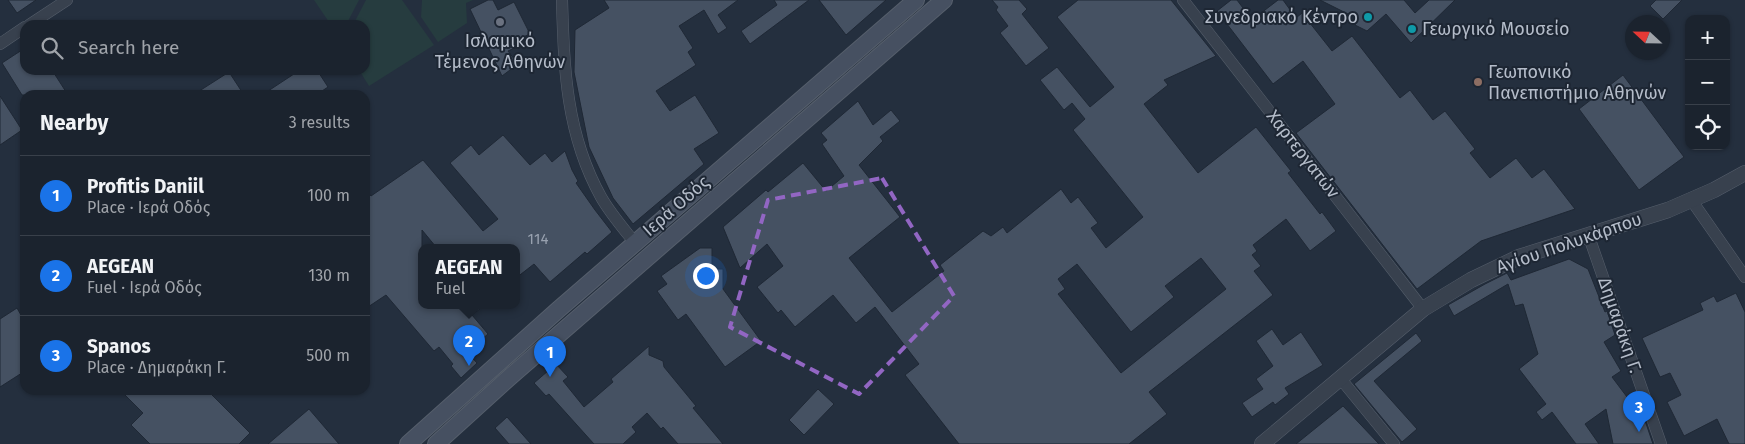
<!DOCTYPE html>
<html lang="en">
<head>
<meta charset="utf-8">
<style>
  body { margin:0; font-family:"Fira Sans",sans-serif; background:#282f3a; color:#f1f3f6 }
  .controls { position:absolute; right:15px; top:15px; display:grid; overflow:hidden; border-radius:10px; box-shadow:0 1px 4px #0004 }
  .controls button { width:45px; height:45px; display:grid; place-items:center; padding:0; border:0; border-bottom:1px solid #39404a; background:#1b232e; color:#f1f3f6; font:25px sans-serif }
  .compass { position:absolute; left:1625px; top:15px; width:45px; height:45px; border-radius:50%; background:#1b232e; box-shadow:0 1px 4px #0004; rotate:292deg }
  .you { position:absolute; left:705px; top:275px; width:18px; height:18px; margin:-12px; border:4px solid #fff; border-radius:50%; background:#1a73e8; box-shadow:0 0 0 8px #1a73e833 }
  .badge { display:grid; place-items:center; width:32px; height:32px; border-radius:50%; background:#1a73e8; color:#fff; font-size:16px; font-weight:700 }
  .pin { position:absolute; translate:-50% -41px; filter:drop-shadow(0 1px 2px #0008) }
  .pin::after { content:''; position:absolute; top:26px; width:18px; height:15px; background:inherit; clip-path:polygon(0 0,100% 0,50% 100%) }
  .popup { position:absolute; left:418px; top:244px; width:102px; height:65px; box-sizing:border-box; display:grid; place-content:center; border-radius:10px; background:#1b232e; filter:drop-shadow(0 1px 4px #0005); font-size:16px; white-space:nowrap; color:#a0a4aa }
  .popup b { font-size:19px; color:#f1f3f6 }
  .popup::after { content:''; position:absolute; left:50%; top:100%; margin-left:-10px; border:10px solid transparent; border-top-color:#1b232e }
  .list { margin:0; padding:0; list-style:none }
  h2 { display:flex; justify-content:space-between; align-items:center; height:65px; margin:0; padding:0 20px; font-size:21px }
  h2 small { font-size:16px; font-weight:400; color:#a0a4aa }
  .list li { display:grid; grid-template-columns:32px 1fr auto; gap:15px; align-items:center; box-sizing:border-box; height:80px; padding:0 20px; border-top:1px solid #39404a }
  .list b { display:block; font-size:19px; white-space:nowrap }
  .list p { margin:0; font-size:16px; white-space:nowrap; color:#a0a4aa }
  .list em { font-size:16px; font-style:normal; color:#a0a4aa }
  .icon { flex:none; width:28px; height:28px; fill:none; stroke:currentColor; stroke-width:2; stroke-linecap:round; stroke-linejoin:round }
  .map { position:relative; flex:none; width:1745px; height:444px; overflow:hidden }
  .search { position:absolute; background:#1b232e; box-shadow:0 1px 4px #0004; left:20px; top:20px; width:350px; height:55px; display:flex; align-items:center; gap:12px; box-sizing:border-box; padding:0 18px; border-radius:15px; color:#a0a4aa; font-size:19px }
  .panel { position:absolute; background:#1b232e; box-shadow:0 1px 4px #0004; left:20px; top:90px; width:350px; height:305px; border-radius:15px }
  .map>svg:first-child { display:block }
  .green { fill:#263c3f }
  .building { fill:#455162; stroke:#1f2835; fill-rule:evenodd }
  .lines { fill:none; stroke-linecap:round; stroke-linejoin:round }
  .minor-casing { stroke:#565f6c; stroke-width:12 }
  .tertiary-casing { stroke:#565f6c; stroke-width:16 }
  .secondary-casing { stroke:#565f6c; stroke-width:18 }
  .minor { stroke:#38414e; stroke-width:11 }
  .tertiary { stroke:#38414e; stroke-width:15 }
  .secondary { stroke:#465061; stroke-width:16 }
  .marked { fill:none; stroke:#9266c3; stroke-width:4; stroke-dasharray:10 6; stroke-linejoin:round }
  .culture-dot { fill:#0f9aa8; stroke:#1d2633; stroke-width:2 }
  .worship-dot { fill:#6b7280; stroke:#1d2633; stroke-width:2 }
  .education-dot { fill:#8d6e63; stroke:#1d2633; stroke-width:2 }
  .labels { text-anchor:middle; stroke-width:4; stroke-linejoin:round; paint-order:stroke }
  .number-label { font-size:15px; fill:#98a1af }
  .poi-label { font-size:18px; fill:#b4bcc9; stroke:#1d2633; text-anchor:start }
  .street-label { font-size:18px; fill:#b4bcc9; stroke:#1d2633 }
</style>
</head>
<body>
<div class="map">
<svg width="1745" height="444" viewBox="0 0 1745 444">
  <rect width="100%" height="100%" fill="#242f3e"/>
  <g class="green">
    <polygon points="314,0 359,0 346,25 331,25"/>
    <polygon points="366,0 402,0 434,45 369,86 359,70 365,70 365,25 353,25"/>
    <polygon points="422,0 473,0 466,3 467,23 438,42 421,17"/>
  </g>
  <g class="building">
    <polygon points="8,0 36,0 17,13"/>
    <polygon points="488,0 493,0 498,10 514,2 530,34 516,40 519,46 508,51 518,64 502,76 470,9"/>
    <polygon points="604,0 738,0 718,15 727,28 718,34 704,10 679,26 693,48 688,52 696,65 656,91 670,111 695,95 719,133 694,149 704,164 633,224 613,198 589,147 574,72 575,30 609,8"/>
    <polygon points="774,0 809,0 750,44 741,31 777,5"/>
    <polygon points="819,0 886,0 846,35"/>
    <polygon points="992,0 1019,0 1027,9 1022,14 1049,48 1026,66 1000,33 1008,26 996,10 998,7"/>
    <path d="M1078,0H1171L1216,56L1164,80L1168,85L1144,104L1198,173L1256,127L1291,171L1288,173L1320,214L1322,212L1336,231L1310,251L1286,219L1253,245L1257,251L1252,255L1261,266L1254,271L1273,295L1149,392L1167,414L1129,444H959L905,375L919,364L875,307L856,323L833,295L795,327L781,310L778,313L757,287L783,266L767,244L740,268L723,227L766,190L768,192L803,163L826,191L844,176L822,144L827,140L821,133L858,101L873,125L891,110L900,121L880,137L883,141L859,165L900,217L849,258L892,312L944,271L940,265L983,231L991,236L1003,227L1007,233L1061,189L1071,203L1078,197L1098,223L1091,228L1106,248L1143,217L1073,130L1085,119L1072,103L1064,110L1040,80L1057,67L1090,107L1114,87L1057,17ZM1201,258L1226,289L1121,373L1058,294L1065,289L1058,279L1077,264L1131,332L1174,297L1165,286Z"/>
    <polygon points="1231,0 1237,0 1252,20 1278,0 1283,0 1296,18 1302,13 1332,51 1352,36 1400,98 1410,90 1433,120 1445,111 1475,149 1470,153 1490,178 1516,158 1532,178 1544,169 1575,209 1481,241 1417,289 1296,133 1335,104 1303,61 1273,84 1217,11"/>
    <polygon points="1320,0 1404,0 1415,13 1429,0 1455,0 1411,43 1386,14 1367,31 1355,25 1358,19"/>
    <polygon points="1656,0 1682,0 1663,19 1650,6"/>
    <polygon points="25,48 25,70 52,70 68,95 22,95 2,63"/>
    <polygon points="300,70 317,70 328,87 316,95 262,95"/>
    <polygon points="229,72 244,95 193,95"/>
    <polygon points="1623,75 1684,157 1639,190 1579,109"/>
    <polygon points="0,96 22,130 0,145"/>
    <polygon points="503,135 530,165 545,153 552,162 565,151 572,170 578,181 576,183 595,210 612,232 587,254 585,252 550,282 534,264 516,278 516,247 436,247 422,230 422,305 485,305 472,315 488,334 467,352 477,363 461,378 451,366 453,364 439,347 434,351 386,295 365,309 365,189 371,196 423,160 483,231 498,219 450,163 471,145 479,155"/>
    <polygon points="700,248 712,248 712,269 723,269 723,289 761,341 725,367 686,314 678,320 657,291 667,284 661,276"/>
    <polygon points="1569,259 1588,269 1605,312 1607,311 1615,335 1604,342 1621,371 1612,377 1630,401 1637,397 1653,444 1613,444 1606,409 1585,424 1599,444 1576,444 1552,412 1542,420 1536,412 1546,404 1519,369 1538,354 1523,304 1515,306 1508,284 1454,316 1448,305 1485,284 1507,273 1511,280"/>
    <polygon points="1736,293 1745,312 1745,444 1729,444 1717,419 1684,436 1667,402 1681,395 1670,373 1660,377 1642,338 1703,310 1700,303 1714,296 1717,302"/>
    <polygon points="17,308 25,322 25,371 0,387 0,319"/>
    <polygon points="1272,329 1283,345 1301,332 1323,365 1285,388 1289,394 1275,405 1273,402 1252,417 1242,403 1263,389 1256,379 1273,366 1256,341"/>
    <polygon points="1416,333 1422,341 1374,381 1417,429 1402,442 1354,384"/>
    <polygon points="649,346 649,355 663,361 664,367 696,406 693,408 723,444 678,444 663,427 661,429 647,413 632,427 636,432 623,444 594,444 549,394 546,396 534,383 556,364 568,377 563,381 584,407 613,382 611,379"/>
    <polygon points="818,389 834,404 804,435 789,420"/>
    <polygon points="120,390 207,390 250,433 239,444 150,444 131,425 143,413"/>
    <polygon points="1343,406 1379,444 1296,444"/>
    <polygon points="309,409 339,444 268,444"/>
    <polygon points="507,417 531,444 509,444 495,428"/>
  </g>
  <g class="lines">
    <defs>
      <g id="minor">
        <path d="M562,0C564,69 566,134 601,197C610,213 623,228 635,243"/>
        <polyline points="1183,0 1423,309"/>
        <polyline points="29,25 67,0"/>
        <polyline points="0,44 25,27"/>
        <polyline points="1692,201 1745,277"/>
        <polyline points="1588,234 1661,444"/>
        <polyline points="1340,378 1394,444"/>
      </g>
      <polyline id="tertiary" points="1262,444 1423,309 1471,280 1519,257 1668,210 1714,190 1745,173"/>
      <g id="secondary">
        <polyline points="408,444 559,309 916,0"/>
        <polyline points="436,444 511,376 944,0"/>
      </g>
    </defs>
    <use href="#minor" class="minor-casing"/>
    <use href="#tertiary" class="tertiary-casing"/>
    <use href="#secondary" class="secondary-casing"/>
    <use href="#minor" class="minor"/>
    <use href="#tertiary" class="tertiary"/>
    <use href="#secondary" class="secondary"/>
  </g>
  <path class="marked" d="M882,178L954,296L859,394L730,327L768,200Z"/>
  <g class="culture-dot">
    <circle cx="1368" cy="17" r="5"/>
    <circle cx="1412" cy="29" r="5"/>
  </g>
  <circle class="worship-dot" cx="500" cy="22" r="5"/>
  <circle class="education-dot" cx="1478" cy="82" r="5"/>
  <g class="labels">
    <g class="number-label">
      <text x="538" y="244">114</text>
    </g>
    <g class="poi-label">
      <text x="1358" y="23" text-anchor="end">Συνεδριακό Κέντρο</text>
      <text x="1422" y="35">Γεωργικό Μουσείο</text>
      <text x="500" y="47" text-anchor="middle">Ισλαμικό<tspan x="500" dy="21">Τέμενος Αθηνών</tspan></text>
      <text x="1488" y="78">Γεωπονικό<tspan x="1488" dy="21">Πανεπιστήμιο Αθηνών</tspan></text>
    </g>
    <g class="street-label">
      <text transform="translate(1303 154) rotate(52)" y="6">Χαρτεργατών</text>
      <text transform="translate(676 206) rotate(-41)" y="6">Ιερά Οδός</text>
      <text transform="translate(1569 243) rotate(-19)" y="6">Αγίου Πολυκάρπου</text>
      <text transform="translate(1620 325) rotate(71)" y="6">Δημαράκη Γ.</text>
    </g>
  </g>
</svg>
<div class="controls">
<button>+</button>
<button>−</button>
<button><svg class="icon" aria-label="locate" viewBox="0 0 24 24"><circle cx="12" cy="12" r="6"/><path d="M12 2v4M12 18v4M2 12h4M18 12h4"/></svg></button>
</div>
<svg class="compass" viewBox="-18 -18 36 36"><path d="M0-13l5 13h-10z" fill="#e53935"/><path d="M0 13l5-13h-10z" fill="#a0a4aa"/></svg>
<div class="you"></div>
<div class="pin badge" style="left:550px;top:377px">1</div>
<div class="pin badge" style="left:469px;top:366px">2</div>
<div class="popup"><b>AEGEAN</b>Fuel</div>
<div class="pin badge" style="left:1639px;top:432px">3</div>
<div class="search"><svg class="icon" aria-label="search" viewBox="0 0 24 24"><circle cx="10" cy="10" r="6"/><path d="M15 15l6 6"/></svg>Search here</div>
<section class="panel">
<h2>Nearby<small>3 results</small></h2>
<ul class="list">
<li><span class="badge">1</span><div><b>Profitis Daniil</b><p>Place · Ιερά Οδός</p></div><em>100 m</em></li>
<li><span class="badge">2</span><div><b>AEGEAN</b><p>Fuel · Ιερά Οδός</p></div><em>130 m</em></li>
<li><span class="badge">3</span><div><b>Spanos</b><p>Place · Δημαράκη Γ.</p></div><em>500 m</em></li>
</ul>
</section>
</div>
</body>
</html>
